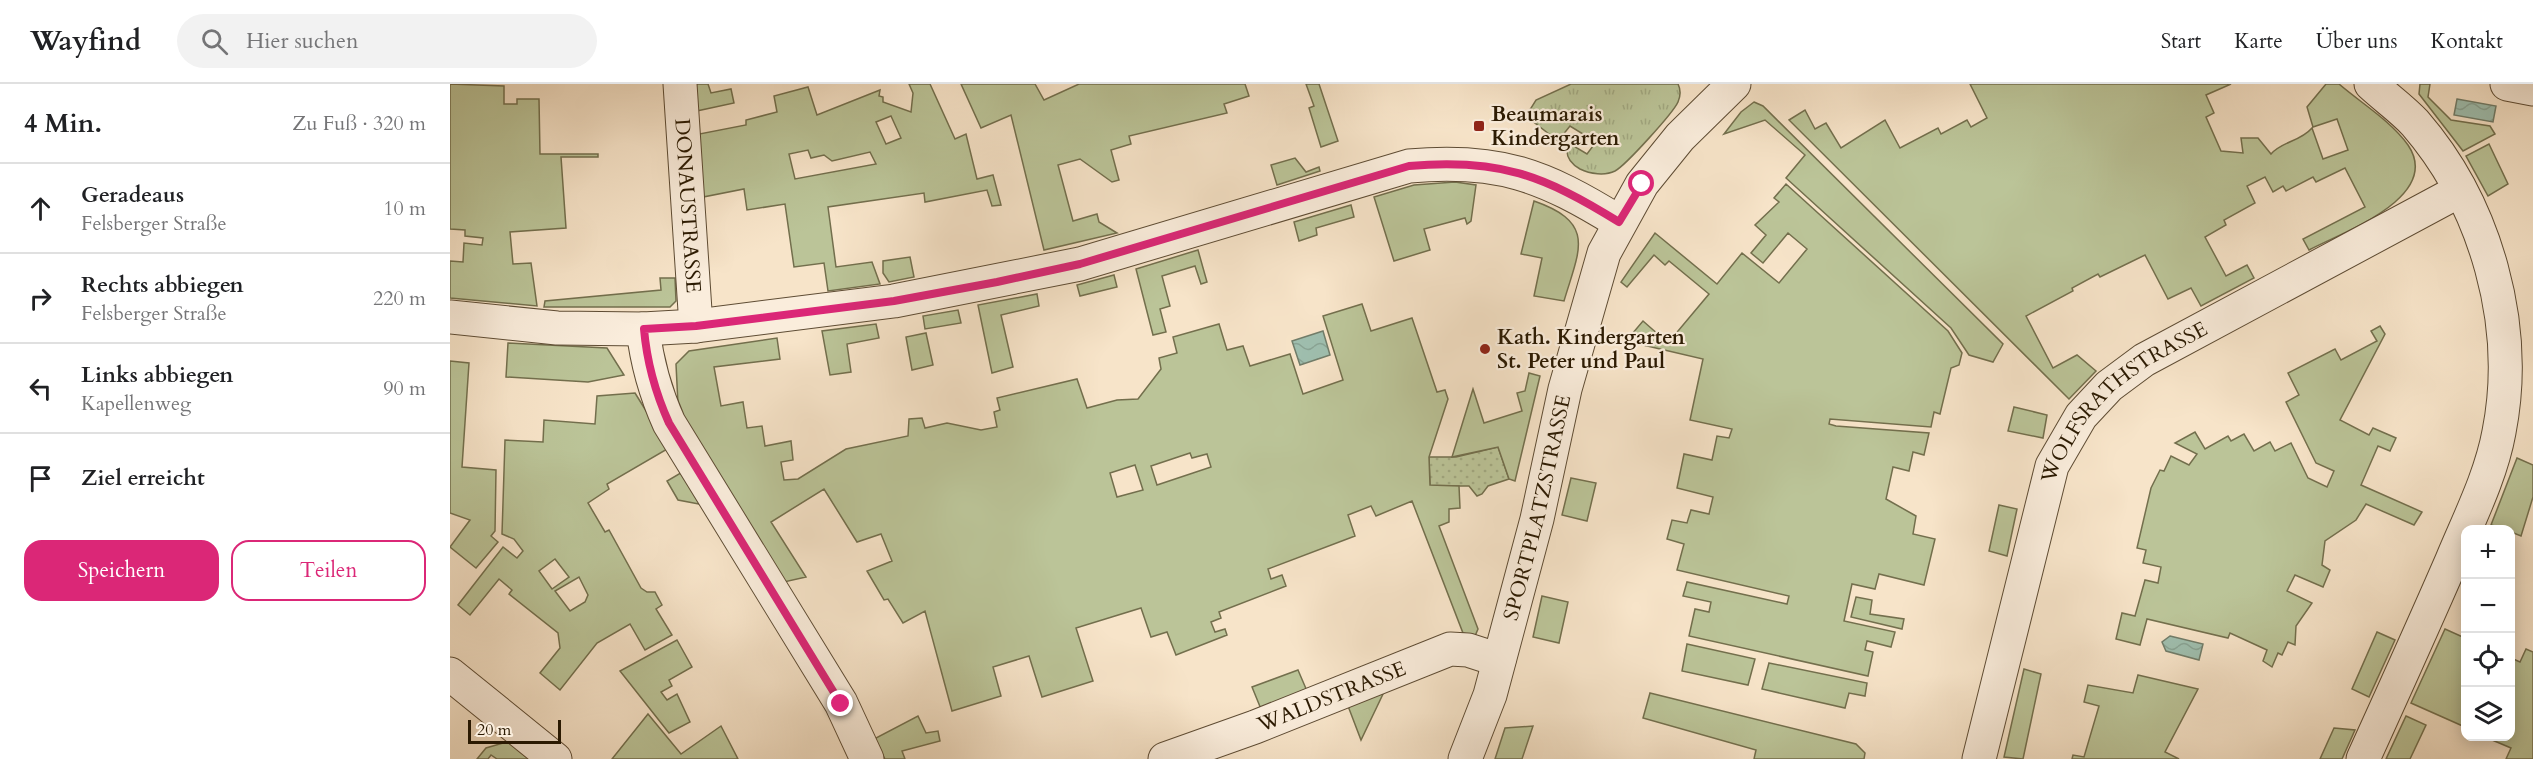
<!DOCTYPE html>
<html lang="de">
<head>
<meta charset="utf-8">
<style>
  body { margin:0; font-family:Cardo,serif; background:#f2f2f2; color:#202124 }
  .controls { position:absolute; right:18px; bottom:18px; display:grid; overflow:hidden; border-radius:12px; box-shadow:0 3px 15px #0003 }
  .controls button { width:54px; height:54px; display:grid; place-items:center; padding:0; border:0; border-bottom:2px solid #e0e0e0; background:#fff; color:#202124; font:30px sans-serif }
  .scale { position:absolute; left:18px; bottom:15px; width:93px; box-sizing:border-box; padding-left:6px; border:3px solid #2b1a02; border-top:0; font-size:16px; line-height:21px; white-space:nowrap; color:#2b1a02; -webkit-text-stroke:4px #faeddc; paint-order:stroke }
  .stop { position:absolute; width:18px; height:18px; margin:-14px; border:4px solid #db2777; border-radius:50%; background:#fff }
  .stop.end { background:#db2777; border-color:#fff; box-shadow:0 2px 6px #0008 }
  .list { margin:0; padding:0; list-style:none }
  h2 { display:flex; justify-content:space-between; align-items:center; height:78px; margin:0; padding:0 24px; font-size:26px }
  h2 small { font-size:20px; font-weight:400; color:#757577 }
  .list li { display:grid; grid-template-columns:39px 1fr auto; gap:18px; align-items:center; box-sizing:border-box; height:90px; padding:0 24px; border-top:2px solid #e0e0e0 }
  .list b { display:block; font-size:22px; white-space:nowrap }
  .list p { margin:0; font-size:20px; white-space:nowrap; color:#757577 }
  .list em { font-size:20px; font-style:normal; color:#757577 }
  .actions { display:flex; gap:12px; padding:18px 24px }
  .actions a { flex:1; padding:14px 0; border:2px solid #db2777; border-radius:18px; text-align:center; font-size:21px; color:#db2777 }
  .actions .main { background:#db2777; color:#fff }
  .icon { flex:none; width:33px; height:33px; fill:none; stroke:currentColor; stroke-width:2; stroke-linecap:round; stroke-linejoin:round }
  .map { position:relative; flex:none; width:2083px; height:675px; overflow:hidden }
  header { display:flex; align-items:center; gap:36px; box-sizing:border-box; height:84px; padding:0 30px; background:#fff; border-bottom:2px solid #e0e0e0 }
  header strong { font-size:28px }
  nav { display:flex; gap:33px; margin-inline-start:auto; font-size:21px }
  .search { width:420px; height:54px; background:#f2f2f2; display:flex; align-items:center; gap:15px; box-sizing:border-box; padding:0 21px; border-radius:33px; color:#757577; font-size:22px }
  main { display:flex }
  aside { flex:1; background:#fff }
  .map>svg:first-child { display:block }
  .grass { fill:url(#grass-tufts); stroke:#736f4d; stroke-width:1.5 }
  .park { fill:url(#park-dots); stroke:#736f4d; stroke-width:1.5 }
  .garden { fill:#bbc498; stroke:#736f4d; stroke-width:1.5; fill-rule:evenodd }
  .water { fill:url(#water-waves); stroke:#717d6a; stroke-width:1.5 }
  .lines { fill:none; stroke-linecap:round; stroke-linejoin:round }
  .minor-casing { stroke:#5e4c34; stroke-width:35 }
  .minor { stroke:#faeddc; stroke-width:33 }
  .route { stroke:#db2777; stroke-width:8 }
  .poi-dot { fill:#8f2418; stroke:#faeddc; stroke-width:2 }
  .labels { text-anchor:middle; stroke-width:4.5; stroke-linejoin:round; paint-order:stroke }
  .poi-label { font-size:21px; font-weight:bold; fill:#2b1a02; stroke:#faeddc; text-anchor:start }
  .street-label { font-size:21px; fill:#2b1a02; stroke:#faeddc }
</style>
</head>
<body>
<header>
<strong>Wayfind</strong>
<div class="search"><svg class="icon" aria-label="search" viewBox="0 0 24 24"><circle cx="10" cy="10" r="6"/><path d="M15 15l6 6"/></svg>Hier suchen</div>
<nav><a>Start</a><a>Karte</a><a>Über uns</a><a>Kontakt</a></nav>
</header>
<main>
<aside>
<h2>4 Min.<small>Zu Fuß · 320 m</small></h2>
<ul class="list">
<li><svg class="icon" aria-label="ahead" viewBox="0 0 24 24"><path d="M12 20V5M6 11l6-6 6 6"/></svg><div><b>Geradeaus</b><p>Felsberger Straße</p></div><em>10 m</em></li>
<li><svg class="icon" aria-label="right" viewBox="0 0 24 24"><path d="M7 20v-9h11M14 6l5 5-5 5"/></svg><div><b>Rechts abbiegen</b><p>Felsberger Straße</p></div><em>220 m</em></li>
<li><svg class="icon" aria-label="left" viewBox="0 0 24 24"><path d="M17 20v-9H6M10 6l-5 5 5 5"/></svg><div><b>Links abbiegen</b><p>Kapellenweg</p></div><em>90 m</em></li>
<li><svg class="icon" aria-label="arrive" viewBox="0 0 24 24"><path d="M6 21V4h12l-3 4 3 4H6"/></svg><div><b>Ziel erreicht</b></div></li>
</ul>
<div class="actions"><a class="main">Speichern</a><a>Teilen</a></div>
</aside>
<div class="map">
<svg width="2083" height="675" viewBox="0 0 2083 675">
  <defs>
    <pattern id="grass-tufts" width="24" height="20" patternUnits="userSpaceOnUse" patternTransform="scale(1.5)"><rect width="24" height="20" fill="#bbc498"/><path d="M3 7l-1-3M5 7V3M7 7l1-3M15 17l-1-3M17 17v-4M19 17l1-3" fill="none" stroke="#a1a881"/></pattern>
    <pattern id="park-dots" width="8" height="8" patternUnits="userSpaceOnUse" patternTransform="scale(1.5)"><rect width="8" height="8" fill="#bbc498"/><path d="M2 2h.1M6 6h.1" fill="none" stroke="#a1a881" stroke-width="1.8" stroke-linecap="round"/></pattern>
    <pattern id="water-waves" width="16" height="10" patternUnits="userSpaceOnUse" patternTransform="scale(1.5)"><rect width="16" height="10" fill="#9fbfaf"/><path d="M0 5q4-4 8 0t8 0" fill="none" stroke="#89a495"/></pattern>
  </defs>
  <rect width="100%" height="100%" fill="#f7e4c9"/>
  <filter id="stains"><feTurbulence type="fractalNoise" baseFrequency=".00333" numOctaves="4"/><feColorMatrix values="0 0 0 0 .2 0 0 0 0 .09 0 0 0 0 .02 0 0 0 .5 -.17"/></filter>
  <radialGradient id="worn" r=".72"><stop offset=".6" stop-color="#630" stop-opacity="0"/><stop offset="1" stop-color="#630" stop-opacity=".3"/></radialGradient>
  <path class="grass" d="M1121,0H1228C1231,6 1231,11 1228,18C1223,29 1176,81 1165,87C1155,92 1140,90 1130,85C1123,81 1117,75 1117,67L1122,61L1137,70L1146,58L1120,42L1108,57L1076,32L1086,16Z"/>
  <polygon class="park" points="1048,363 1059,395 1038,402 1032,410 1027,412 1019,402 980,402 979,373 1006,373"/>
  <g class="garden">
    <polygon points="0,0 54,2 54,20 67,20 67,15 89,15 90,70 148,70 148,73 111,73 116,144 60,148 63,180 81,179 87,222 0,214 0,177 13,178 14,159 32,161 33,154 15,152 15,146 0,145"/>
    <polygon points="240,0 258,0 261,9 281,5 284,19 242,28"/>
    <path d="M459,0H480L505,55L516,50L527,95L543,91L551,121L542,122L537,106L475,118L474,109L378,123L386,183L422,178L430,200L378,207L374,179L344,183L335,120L297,126L294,105L248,114L244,51L296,41V36L327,28L324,12L358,3L367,31L430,6L429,12L433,13V18L461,28L463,9ZM441,32L451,54L436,60L426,38ZM358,66L361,74L374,71L382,77L420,68L426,80L345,95L339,70Z"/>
    <polygon points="511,0 585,0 594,16 629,0 795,0 799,12 774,20 777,29 679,52 681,60 661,66 669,96 662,98 630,75 608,81 623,137 647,130 649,138 667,149 594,166 561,31 531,44"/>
    <polygon points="856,0 869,0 888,57 871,63 859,24 864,22"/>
    <path d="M1520,0H1781L1756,11L1764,29L1756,33L1771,67L1793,69L1791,54H1808L1821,70C1832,57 1850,58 1862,44L1873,75L1898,66L1887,35L1863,43L1857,23L1876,0H1889C1911,19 1941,37 1958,61C1993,113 1893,148 1859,166L1853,155L1915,123L1895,84L1866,98L1863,93L1836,107L1833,102L1823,108L1815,93L1797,102L1805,119L1774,136L1776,141L1755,153L1776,192L1797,181L1804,194L1751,222L1741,204L1718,215L1695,171L1650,193L1648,190L1622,204L1623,207L1576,232L1603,284L1627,271L1646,287L1619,315L1339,36L1355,26L1365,45L1376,39L1391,64L1435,36L1450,64L1488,44L1491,50L1517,36L1521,43L1537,34Z"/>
    <polygon points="1970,0 1980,0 1978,13 2001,36 2040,42 2045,50 2013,67 1969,10"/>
    <polygon points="1304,18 1313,22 1553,260 1543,278 1519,271 1501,244 1336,94 1355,71 1315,36 1274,50 1291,28"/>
    <polygon points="2039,60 2058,100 2038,112 2016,72"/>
    <polygon points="845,74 856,88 869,83 870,87 827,101 821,81"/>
    <polygon points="1005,98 1026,101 1021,137 1017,140 1015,134 974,145 980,166 944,177 924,113 964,101"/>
    <polygon points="1336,100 1498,247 1512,269 1509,281 1501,284 1490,330 1484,328 1481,343 1380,335 1379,340 1386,342 1479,349 1474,371 1463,368 1459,387 1443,383 1436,415 1466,432 1463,450 1485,455 1474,501 1429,490 1425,505 1402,500 1394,537 1445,548 1441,563 1417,557 1415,566 1423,568 1418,592 1239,552 1245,525 1259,528 1261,518 1233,512 1237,498 1337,520 1339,512 1227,486 1234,460 1217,455 1222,436 1237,439 1241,426 1259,430 1263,413 1227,404 1234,370 1262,376 1267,352 1279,354 1282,345 1240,336 1253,275 1176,257 1193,237 1218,259 1259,210 1219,177 1215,181 1204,171 1177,203 1171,198 1205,149 1267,200 1292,169 1329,199 1357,165 1338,149 1313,179 1301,169 1316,151 1305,141 1329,118 1324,114"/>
    <path d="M1084,117C1147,139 1129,166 1114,217L1084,212L1092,174L1071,170Z"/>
    <polygon points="901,121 904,133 866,144 867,151 849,157 844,138"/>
    <polygon points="748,166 757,198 751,200 745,182 712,192 720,222 710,225 716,248 703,251 686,185"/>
    <polygon points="460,173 464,193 439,198 433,189 433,177"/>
    <polygon points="664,191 667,203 630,212 627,201"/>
    <polygon points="210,194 225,194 226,217 220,223 94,223 95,217 211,206"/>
    <polygon points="587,210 589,222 551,231 563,283 542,289 528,221"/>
    <path d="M912,220L921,247L962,234L987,308L995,306L998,315L979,373L980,401L1009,402L1010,424L999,425V438L989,442L1028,545L1025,552L1013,549L962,417L926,432L921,422L898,431L905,452L818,485L821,495L832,491L836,502L769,528L771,534L761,538L765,548L775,545L777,551L726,571L717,548L701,553L691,524L626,544L643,597L592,613L579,572L543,583L551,612L502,627L475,527L453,539L438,515L434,516L417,487L442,477L431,450L407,458L374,405L321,438L356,493L334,498L233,333L228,320L226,280L239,267L327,254L330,275L264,283L271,322L293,318L297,344L312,342L315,362L341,357L343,376L331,378L334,396L348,395L396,365L458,352L459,335L472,334L475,344L497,339L531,346L547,343L544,328L550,326L547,314L627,295L637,324L667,316L688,315L711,285L709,274L727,269L723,253L769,240L777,266L793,262L800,282L840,270L853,310L893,296L873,232ZM740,369L742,374L757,370L761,383L707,401L701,382ZM685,381L693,406L667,413L660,389Z"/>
    <polygon points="508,226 511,239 475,245 473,232"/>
    <polygon points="426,240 429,254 397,260 401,288 380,291 372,247"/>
    <polygon points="1930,242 1935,250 1890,336 1919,351 1923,344 1946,354 1940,367 1928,362 1911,401 1972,428 1964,441 1916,420 1906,436 1875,457 1872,481 1880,486 1873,503 1845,491 1837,507 1862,519 1846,542 1845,561 1838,558 1832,571 1828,569 1822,583 1813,577 1817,566 1780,549 1778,554 1697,535 1690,561 1666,555 1672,529 1685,532 1695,496 1708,499 1711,483 1693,479 1696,466 1687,464 1701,404 1710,386 1714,387 1721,372 1739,381 1747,370 1725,359 1745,348 1755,365 1778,352 1781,357 1794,350 1804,367 1820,358 1825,367 1841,359 1858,394 1877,403 1884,387 1866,379 1836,318 1849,311 1838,289 1885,265 1891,276 1927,257 1921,247"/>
    <polygon points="476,249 483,281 462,286 456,253"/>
    <polygon points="58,259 157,264 174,291 138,298 56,293"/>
    <polygon points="0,277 19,279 12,383 46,386 45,447 41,452 48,458 26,484 0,463 20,436 0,429"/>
    <polygon points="1079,289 1090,292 1065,397 1059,395 1048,363 1002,373 1023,305 1034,339 1072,327 1067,309 1075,307"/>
    <path d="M185,309L219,364L157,400L159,405L138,419L155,448L159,446L191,504L197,508H205L212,521L206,525L222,551L195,566L180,540L147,559L110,606L90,589L110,564L108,549L59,510L62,506L49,495L20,531L8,521L53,463L67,474L73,467L64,455L52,450L55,356L93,358L94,336L145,340L147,312ZM105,475L119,493L102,505L89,487ZM129,493L138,511L135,518L120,527L105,507Z"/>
    <polygon points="1564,323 1597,331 1593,354 1558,347"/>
    <polygon points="2067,374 2083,381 2083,413 2071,452 2061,448 2060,446 2041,441"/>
    <polygon points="234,387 254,421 228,416 217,397"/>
    <polygon points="1121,394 1146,399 1137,437 1112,431"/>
    <polygon points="1549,421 1567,425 1557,472 1539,467"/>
    <polygon points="1092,512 1118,518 1109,559 1083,553"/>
    <polygon points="1406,513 1422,516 1420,530 1454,535 1452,545 1401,533"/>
    <polygon points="1995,545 2015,554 2015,643 1961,619"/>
    <polygon points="1927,548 1945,556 1919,613 1902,605"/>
    <polygon points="227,556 242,583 219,596 222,602 211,608 217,616 227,610 240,638 219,649 170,587"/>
    <polygon points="1237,560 1305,575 1298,601 1232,587"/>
    <polygon points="2076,565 2083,568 2083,675 2056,675 2061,664 2035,653 2060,652 2061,574 2070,578"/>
    <polygon points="1319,579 1417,599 1415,612 1399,609 1395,624 1312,605"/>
    <polygon points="1574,585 1591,590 1573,675 1554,673"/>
    <polygon points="848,586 857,607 811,625 802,603"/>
    <polygon points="1688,591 1748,605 1715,668 1729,675 1622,675 1623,671 1634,673 1649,622 1634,618 1638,601 1683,609"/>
    <polygon points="934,608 911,656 898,622"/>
    <polygon points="1200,609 1406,660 1415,669 1414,675 1304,675 1306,666 1193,634"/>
    <polygon points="198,630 231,670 271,642 288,675 162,675"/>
    <polygon points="468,632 476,649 488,647 490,657 452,667 455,675 435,675 424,655"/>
    <polygon points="1956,632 1976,641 1960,675 1936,675"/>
    <polygon points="1083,642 1072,675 1045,675 1055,644"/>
    <polygon points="1884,644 1905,646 1892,675 1870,675"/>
    <polygon points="60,657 82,675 47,675 41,671 38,675 27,675 36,664"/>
  </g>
  <g class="water">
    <polygon points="2007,15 2046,22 2043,38 2004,31"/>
    <polygon points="873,247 880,271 850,281 842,257"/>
    <polygon points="1720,552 1753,560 1749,576 1716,567 1712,558"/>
  </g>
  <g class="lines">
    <defs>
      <g id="minor">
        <path id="s1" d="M230,0L246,242"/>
        <polyline points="2057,0 2083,5"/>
        <path d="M0,233L107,244L193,245L246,242L444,217L630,180L959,82C1049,74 1093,91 1169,138"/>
        <path d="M193,245C197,280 205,308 219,339L391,619L417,675"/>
        <polyline points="0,590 105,675"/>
        <path id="s2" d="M715,675L805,643L1000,565L1018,566L1049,576"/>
        <path id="s3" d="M1015,675L1040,611L1087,435L1115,305L1154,169L1192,100L1230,53L1284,0"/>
        <path id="s4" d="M1529,675L1602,382L1631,332L1659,302L1694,276L2009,107"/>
        <path d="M1913,675C1943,609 1973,543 2002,476C2019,435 2041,392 2049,348C2070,241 2036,121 1965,39C1952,25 1935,13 1921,0"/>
      </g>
    </defs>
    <use href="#minor" class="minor-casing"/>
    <use href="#minor" class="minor"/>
  </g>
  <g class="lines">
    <path class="route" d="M391,620L219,339C205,308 197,280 194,245L246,242L444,217L547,198L630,180L959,82C1049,74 1093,91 1169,138L1192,100"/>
  </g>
  <g class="poi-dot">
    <rect x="1023" y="36" width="12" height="12" rx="3"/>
    <circle cx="1035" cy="265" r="6"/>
  </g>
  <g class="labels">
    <g class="poi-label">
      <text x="1041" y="37">Beaumarais<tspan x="1041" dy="24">Kindergarten</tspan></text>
      <text x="1047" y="260">Kath. Kindergarten<tspan x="1047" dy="24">St. Peter und Paul</tspan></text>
    </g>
    <g class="street-label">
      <text dy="7" stroke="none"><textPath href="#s1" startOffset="122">DONAUSTRASSE</textPath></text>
      <text dy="7" stroke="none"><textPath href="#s4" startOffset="400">WOLFSRATHSTRASSE</textPath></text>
      <text dy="7" stroke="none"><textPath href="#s3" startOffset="262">SPORTPLATZSTRASSE</textPath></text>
      <text dy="7" stroke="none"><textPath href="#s2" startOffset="178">WALDSTRASSE</textPath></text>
    </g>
  </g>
  <rect width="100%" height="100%" filter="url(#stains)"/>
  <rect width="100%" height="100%" fill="url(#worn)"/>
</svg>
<div class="controls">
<button>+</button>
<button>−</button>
<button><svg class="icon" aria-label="locate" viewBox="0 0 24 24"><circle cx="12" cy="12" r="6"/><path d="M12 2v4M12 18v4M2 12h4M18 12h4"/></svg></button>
<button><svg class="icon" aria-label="layers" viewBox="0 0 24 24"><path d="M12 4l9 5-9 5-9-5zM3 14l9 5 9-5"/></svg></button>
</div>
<div class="scale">20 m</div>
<div class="stop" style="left:1192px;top:100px"></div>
<div class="stop end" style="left:391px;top:620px"></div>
</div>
</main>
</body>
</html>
